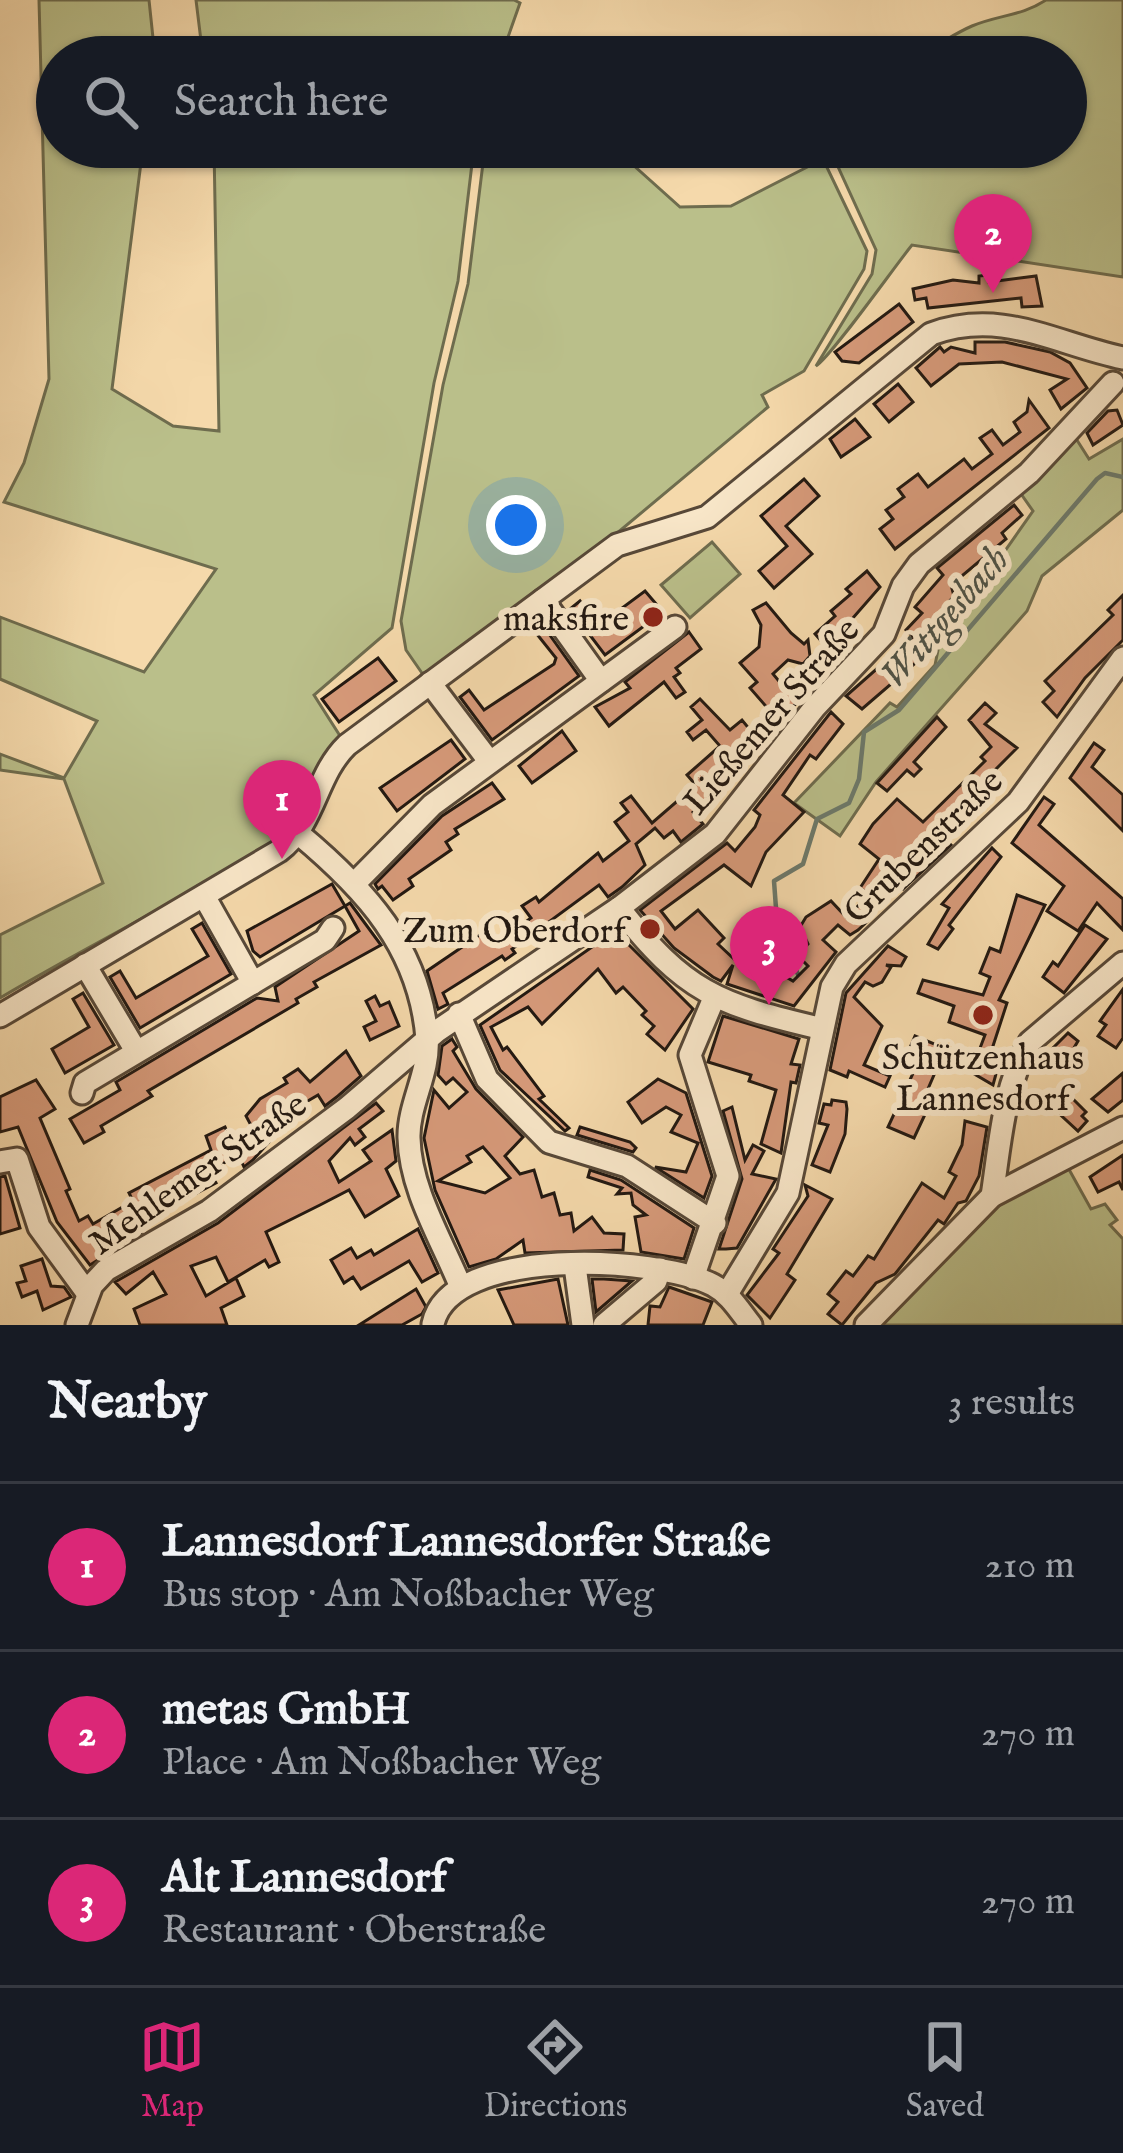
<!DOCTYPE html>
<html lang="en">
<head>
<meta charset="utf-8">
<style>
  body { margin:0; font-family:"IM FELL English",serif; background:#20242c; color:#f1f3f6 }
  .you { position:absolute; left:516px; top:525px; width:42px; height:42px; margin:-30px; border:9px solid #fff; border-radius:50%; background:#1a73e8; box-shadow:0 0 0 18px #1a73e833 }
  .badge { display:grid; place-items:center; width:78px; height:78px; border-radius:50%; background:#db2777; color:#fff; font-size:39px; font-weight:700 }
  .pin { position:absolute; translate:-50% -99px; filter:drop-shadow(0 3px 6px #0008) }
  .pin::after { content:''; position:absolute; top:63px; width:42px; height:36px; background:inherit; clip-path:polygon(0 0,100% 0,50% 100%) }
  .list { margin:0; padding:0; list-style:none }
  h2 { display:flex; justify-content:space-between; align-items:center; height:156px; margin:0; padding:0 48px; font-size:51px }
  h2 small { font-size:39px; font-weight:400; color:#9ea1a6 }
  .list li { display:grid; grid-template-columns:78px 1fr auto; gap:36px; align-items:center; box-sizing:border-box; height:168px; padding:0 48px; border-top:3px solid #363941 }
  .list b { display:block; font-size:45px; white-space:nowrap }
  .list p { margin:0; font-size:39px; white-space:nowrap; color:#9ea1a6 }
  .list em { font-size:39px; font-style:normal; color:#9ea1a6 }
  .icon { flex:none; width:66px; height:66px; fill:none; stroke:currentColor; stroke-width:2; stroke-linecap:round; stroke-linejoin:round }
  .map { position:relative; flex:none; width:1123px; height:1325px; overflow:hidden }
  .search { position:absolute; background:#171b24; box-shadow:0 3px 9px #0004; left:36px; right:36px; top:36px; height:132px; display:flex; align-items:center; gap:30px; box-sizing:border-box; padding:0 42px; border-radius:66px; color:#9ea1a6; font-size:45px }
  .sheet { height:660px; background:#171b24 }
  nav { display:flex; justify-content:space-around; align-items:center; box-sizing:border-box; height:168px; border-top:3px solid #363941; background:#171b24; font-size:33px; color:#9ea1a6 }
  nav a { display:grid; justify-items:center; gap:6px }
  nav .on { color:#db2777 }
  .map>svg:first-child { display:block }
  .green { fill:#babf8a; stroke:#6e6c4e; stroke-width:3 }
  .lines { fill:none; stroke-linecap:round; stroke-linejoin:round }
  .stream { stroke:#6c796b; stroke-width:4.5 }
  .building { fill:#d79a7a; stroke:#221811; stroke-width:3; fill-rule:evenodd }
  .minor-casing { stroke:#574838; stroke-width:27 }
  .minor { stroke:#f8e6c8; stroke-width:21 }
  .poi-dot { fill:#8f2418; stroke:#f8e6c8; stroke-width:4.5 }
  .labels { text-anchor:middle; stroke-width:12; stroke-linejoin:round; paint-order:stroke }
  .poi-label { font-size:36px; fill:#221811; stroke:#f8e6c8; text-anchor:end }
  .street-label { font-size:36px; fill:#221811; stroke:#f8e6c8 }
  .water-label { font-size:39px; font-style:italic; fill:#4d5146; stroke:#f8e6c8 }
</style>
</head>
<body>
<div class="map">
<svg width="1123" height="1325" viewBox="0 0 1123 1325">
  <rect width="100%" height="100%" fill="#f5d9ab"/>
  <filter id="stains"><feTurbulence type="fractalNoise" baseFrequency=".00167" numOctaves="4"/><feColorMatrix values="0 0 0 0 .2 0 0 0 0 .09 0 0 0 0 .02 0 0 0 .5 -.17"/></filter>
  <radialGradient id="worn" r=".72"><stop offset=".6" stop-color="#630" stop-opacity="0"/><stop offset="1" stop-color="#630" stop-opacity=".3"/></radialGradient>
  <g class="green">
    <path d="M39,0H149L155,57H57V147H143L112,389L173,426L219,431L214,147H474L458,281L434,383L392,628L314,695L342,739C312,766 311,803 289,834C195,893 96,941 0,998V935L103,883L64,779L0,770V754L64,778L97,721L0,679V617L144,672L216,569L4,502L24,463L49,379Z"/>
    <polygon points="196,0 514,0 520,3 501,57 203,57"/>
    <path d="M1046,0H1123V277L912,245C895,266 830,358 816,366L872,274L876,250L829,147H1066V57H911C934,49 951,35 972,26C998,15 1022,16 1046,0Z"/>
    <polygon points="485,147 613,147 680,207 731,206 823,159 867,251 864,269 804,371 762,395 768,407 610,539 424,676 406,650 401,621 443,385 468,284"/>
    <polygon points="1075,437 1089,459 1123,439 1123,510 1042,576 1027,611 876,782 840,836 794,803 890,703 897,707 935,665 939,645 1033,511 1019,491"/>
    <polygon points="712,542 740,574 690,618 661,585"/>
    <polygon points="1066,1164 1091,1209 1105,1204 1117,1220 1110,1225 1123,1239 1123,1325 873,1325 985,1211"/>
  </g>
  <g class="lines">
    <polyline class="stream" points="799,977 777,922 774,881 803,864 817,819 849,803 859,779 864,732 899,710 1097,479 1105,473 1123,477"/>
  </g>
  <g class="building">
    <polygon points="989,275 989,282 1036,276 1042,306 1022,307 1021,298 928,308 926,298 915,300 913,289 953,280 979,283 979,276"/>
    <polygon points="899,304 913,322 859,363 842,361 835,352"/>
    <polygon points="975,342 1005,342 1050,352 1070,363 1087,388 1061,409 1050,390 1067,379 1002,362 959,364 931,386 916,368 940,347 944,352 951,347 975,353"/>
    <polygon points="898,384 913,402 889,422 874,404"/>
    <polygon points="1029,400 1049,428 895,549 880,529 893,519 886,510 904,497 898,489 918,474 928,487 964,459 972,469 992,454 980,438 992,430 1003,445 1020,432 1014,422 1027,412"/>
    <polygon points="1117,410 1123,425 1093,445 1087,433 1108,411"/>
    <polygon points="855,419 870,437 841,457 830,439"/>
    <polygon points="804,479 819,496 786,526 812,554 774,588 759,571 787,546 761,516"/>
    <polygon points="1014,505 1022,515 1002,533 1006,539 951,585 954,596 924,631 931,638 915,656 919,660 862,709 846,696 913,637 906,630 922,613 915,607 943,575 937,568"/>
    <polygon points="867,571 880,587 845,627 850,633 829,650 815,634 835,616 831,611 851,594 846,589"/>
    <polygon points="645,591 663,612 605,655 570,609 580,601 598,626"/>
    <polygon points="1123,595 1123,640 1085,678 1057,717 1043,702 1054,691 1045,681 1113,615 1108,610"/>
    <polygon points="766,603 791,633 804,644 808,640 810,656 803,664 788,660 773,674 797,703 777,719 750,688 757,682 740,663 759,647 761,625 753,610"/>
    <polygon points="544,627 579,676 492,740 460,697 469,690 484,710 554,664 556,658 536,633"/>
    <polygon points="689,632 701,649 676,668 680,673 674,677 685,692 676,698 664,682 609,726 595,707 630,688 625,682"/>
    <polygon points="378,658 396,681 339,722 322,699"/>
    <polygon points="700,699 730,730 742,720 756,737 725,763 731,771 708,789 712,794 693,812 703,824 681,842 673,831 664,838 655,828 636,844 645,865 622,887 608,897 599,885 512,949 515,953 505,960 502,956 443,993 448,1004 438,1009 427,971 490,928 499,941 531,918 522,906 536,897 539,902 598,853 603,861 629,841 615,822 628,812 621,803 631,796 652,823 689,791 694,783 687,775 720,746 706,730 693,740 687,732 702,720 691,707"/>
    <polygon points="985,703 996,713 985,724 1017,748 984,781 991,788 965,813 969,818 946,840 951,845 903,889 892,881 867,912 872,917 858,930 850,935 838,925 823,940 836,952 794,1006 727,984 733,965 721,981 713,977 674,948 640,910 727,843 735,851 755,827 760,815 754,810 831,712 843,724 816,759 810,755 783,795 804,812 766,852 751,886 724,865 661,911 675,929 698,910 724,938 718,944 735,960 742,953 763,974 769,967 793,981 808,966 797,955 808,944 800,927 806,917 831,901 847,918 869,894 860,888 879,859 860,844 873,824 897,799 923,822 985,761 981,757 991,747 969,720"/>
    <polygon points="937,717 946,727 914,762 921,769 914,776 907,770 887,791 877,783"/>
    <polygon points="562,731 576,751 532,783 519,766"/>
    <polygon points="451,740 465,759 397,811 380,788"/>
    <polygon points="1094,743 1104,750 1092,767 1123,795 1123,831 1070,778"/>
    <polygon points="492,783 504,799 455,829 458,834 446,842 451,850 409,879 413,886 393,900 382,886 378,889 375,884 442,816"/>
    <polygon points="1044,797 1054,804 1039,825 1123,899 1123,930 1097,903 1078,931 1047,911 1064,886 1012,843"/>
    <polygon points="992,848 1001,857 949,925 953,929 938,949 928,944 949,908 942,904"/>
    <polygon points="332,884 345,906 260,957 253,951 247,931"/>
    <polygon points="1017,895 1045,905 999,1000 1007,1003 992,1049 1002,1052 993,1085 971,1072 985,1035 949,1022 954,1006 918,993 923,980 983,995 990,977 980,973 990,948 1000,952"/>
    <polygon points="350,903 381,945 314,982 317,987 296,999 298,1003 148,1091 152,1096 101,1126 104,1132 84,1143 70,1119 120,1090 116,1082 257,998 278,1001 275,987 359,931 345,906"/>
    <polygon points="202,923 231,974 140,1028 110,977 120,971 136,998 208,956 192,929"/>
    <polygon points="1085,925 1107,939 1064,993 1043,977 1053,962 1058,966"/>
    <polygon points="615,931 693,1009 665,1050 647,1034 654,1026 642,1015 646,1011 623,987 616,993 598,969 542,1024 528,1007 491,1027 503,1050 507,1047 544,1096 539,1099 569,1128 565,1131 500,1070 480,1025"/>
    <polygon points="888,946 906,957 901,966 886,965 891,967 882,982 873,986 865,982 854,997 882,1026 864,1065 890,1076 885,1087 849,1071 847,1077 830,1070 846,993"/>
    <polygon points="1123,989 1123,1038 1116,1048 1098,1036 1106,1025 1100,1021"/>
    <polygon points="83,993 114,1045 65,1073 52,1049 89,1027 73,999"/>
    <polygon points="375,996 380,1006 389,1002 399,1026 370,1040 364,1027 376,1021 366,1001"/>
    <polygon points="723,1016 799,1039 791,1064 800,1065 796,1083 791,1082 781,1153 761,1144 776,1090 749,1081 751,1075 708,1062"/>
    <polygon points="1068,1033 1078,1041 1062,1068 1044,1057"/>
    <polygon points="915,1036 937,1045 931,1065 937,1068 921,1105 928,1108 914,1138 888,1127 916,1067 916,1061 906,1057"/>
    <path d="M452,1039L457,1047L453,1051L476,1089L523,1137L505,1156L520,1174L534,1170L542,1197L554,1193L560,1215L571,1213L574,1231L592,1217L604,1233L624,1234L623,1250L525,1253L523,1240L496,1259L469,1267L435,1190L424,1138L434,1090L449,1108L467,1092L453,1078L446,1084L438,1075L442,1046ZM483,1147L510,1178L485,1193L438,1181L471,1162L467,1156Z"/>
    <polygon points="346,1051 361,1076 338,1096 325,1106 318,1095 289,1112 264,1133 269,1142 253,1160 244,1167 239,1156 209,1170 216,1183 144,1221 142,1232 90,1265 57,1222 18,1127 0,1132 0,1097 36,1080 55,1109 40,1118 70,1189 66,1191 79,1221 88,1216 93,1224 133,1201 129,1193 211,1150 206,1136 225,1127 231,1140 253,1129 246,1116 260,1099 287,1083 284,1078 298,1069 310,1082"/>
    <polygon points="1123,1073 1123,1100 1108,1112 1092,1099"/>
    <polygon points="658,1079 686,1093 712,1176 704,1198 655,1167 686,1172 698,1143 671,1132 681,1115 666,1107 642,1123 628,1102"/>
    <polygon points="1070,1096 1086,1112 1082,1116 1087,1121 1078,1131 1053,1108"/>
    <polygon points="832,1100 846,1102 847,1109 845,1134 830,1172 812,1165 828,1125 819,1123 824,1104 831,1105"/>
    <polygon points="376,1103 383,1111 359,1129 365,1137 355,1145 350,1138 329,1161 339,1182 371,1161 363,1150 392,1130 396,1161 386,1169 399,1196 365,1217 349,1190 320,1205 266,1232 279,1262 269,1267 265,1260 228,1282 216,1257 191,1266 206,1296 236,1278 244,1296 221,1308 227,1325 140,1325 134,1309 166,1294 153,1272 126,1294 115,1282 218,1223"/>
    <polygon points="732,1107 745,1160 753,1145 764,1151 752,1174 776,1179 737,1248 726,1249 719,1249 742,1179 723,1111"/>
    <polygon points="965,1121 987,1127 979,1176 966,1201 958,1203 944,1224 938,1220 895,1274 876,1283 842,1325 828,1314 838,1302 828,1294 846,1271 853,1276 868,1256 874,1259 922,1183 944,1198 956,1176 949,1172 962,1145"/>
    <polygon points="580,1127 630,1142 636,1148 633,1152 577,1135"/>
    <polygon points="1123,1155 1123,1190 1119,1182 1098,1192 1090,1177"/>
    <polygon points="590,1170 621,1180 694,1228 684,1259 641,1252 635,1217 646,1215 633,1205 631,1193 617,1194 622,1188 588,1177"/>
    <polygon points="5,1176 20,1228 0,1234 0,1177"/>
    <polygon points="805,1185 832,1199 787,1274 795,1280 770,1318 747,1295 779,1253 773,1249 808,1196"/>
    <polygon points="418,1229 438,1273 422,1282 409,1261 361,1289 353,1277 344,1283 331,1260 351,1248 357,1258 371,1250 374,1255"/>
    <polygon points="42,1259 51,1286 64,1287 71,1297 43,1310 37,1291 22,1297 17,1283 26,1281 21,1266"/>
    <polygon points="558,1279 568,1325 514,1325 498,1290"/>
    <polygon points="592,1279 604,1279 632,1281 596,1312"/>
    <polygon points="669,1287 712,1302 703,1325 648,1325 650,1306 660,1307"/>
    <polygon points="416,1289 426,1307 422,1314 402,1325 359,1325"/>
  </g>
  <g class="lines">
    <defs>
      <g id="minor">
        <polyline points="543,600 601,681"/>
        <polyline points="430,683 489,761"/>
        <path d="M299,834C365,889 420,948 427,1039C430,1072 408,1105 409,1138C410,1189 441,1239 460,1285"/>
        <polyline points="356,882 432,805 675,627"/>
        <polyline points="204,896 253,983"/>
        <path d="M619,908C685,992 717,1004 819,1028"/>
        <polyline points="85,965 136,1051"/>
        <polyline points="459,1014 487,1079 549,1142 627,1166 715,1223"/>
        <path d="M0,1016L279,851C316,823 315,776 347,745L617,545L707,517L931,334C1002,308 1056,344 1123,358"/>
        <polyline points="82,1093 85,1083 325,940 333,928"/>
        <polyline points="0,1162 17,1159 39,1227 88,1294"/>
        <path d="M992,1196C1000,1145 1003,1087 1030,1042L1123,963"/>
        <polyline points="575,1266 583,1325"/>
        <polyline points="693,1278 728,1176 690,1055 714,998"/>
        <polyline points="727,1294 788,1193 832,987 846,964 1018,802 1123,658"/>
        <path d="M433,1324C450,1245 657,1256 713,1285C730,1294 739,1310 751,1325"/>
        <polyline points="77,1325 92,1285 106,1270 209,1211 347,1108 437,1031 619,908 715,834 815,707 884,634 903,586 919,564 1029,473 1113,383"/>
        <polyline points="604,1325 656,1281 660,1269"/>
        <polyline points="866,1325 992,1196 1123,1128"/>
      </g>
    </defs>
    <use href="#minor" class="minor-casing"/>
    <use href="#minor" class="minor"/>
  </g>
  <g class="poi-dot">
    <circle cx="653" cy="617" r="12"/>
    <circle cx="650" cy="929" r="12"/>
    <circle cx="983" cy="1015" r="12"/>
  </g>
  <g class="labels">
    <g class="poi-label">
      <text x="629" y="630">maksfire</text>
      <text x="626" y="942">Zum Oberdorf</text>
      <text x="983" y="1069" text-anchor="middle">Schützenhaus<tspan x="983" dy="41">Lannesdorf</tspan></text>
    </g>
    <g class="street-label">
      <text transform="translate(770 715) rotate(-49)" y="13">Ließemer Straße</text>
      <text transform="translate(922 845) rotate(-44)" y="13">Grubenstraße</text>
      <text transform="translate(197 1172) rotate(-35)" y="13">Mehlemer Straße</text>
    </g>
    <g class="water-label">
      <text transform="translate(943 616) rotate(-49)" y="14">Wittgesbach</text>
    </g>
  </g>
  <rect width="100%" height="100%" filter="url(#stains)"/>
  <rect width="100%" height="100%" fill="url(#worn)"/>
</svg>
<div class="you"></div>
<div class="pin badge" style="left:282px;top:859px">1</div>
<div class="pin badge" style="left:993px;top:293px">2</div>
<div class="pin badge" style="left:769px;top:1005px">3</div>
<div class="search"><svg class="icon" aria-label="search" viewBox="0 0 24 24"><circle cx="10" cy="10" r="6"/><path d="M15 15l6 6"/></svg>Search here</div>
</div>
<section class="sheet">
<h2>Nearby<small>3 results</small></h2>
<ul class="list">
<li><span class="badge">1</span><div><b>Lannesdorf Lannesdorfer Straße</b><p>Bus stop · Am Noßbacher Weg</p></div><em>210 m</em></li>
<li><span class="badge">2</span><div><b>metas GmbH</b><p>Place · Am Noßbacher Weg</p></div><em>270 m</em></li>
<li><span class="badge">3</span><div><b>Alt Lannesdorf</b><p>Restaurant · Oberstraße</p></div><em>270 m</em></li>
</ul>
</section>
<nav>
<a class="on"><svg class="icon" aria-label="map" viewBox="0 0 24 24"><path d="M3 6l6-2 6 2 6-2v14l-6 2-6-2-6 2zM9 4v14M15 6v14"/></svg>Map</a>
<a><svg class="icon" aria-label="directions" viewBox="0 0 24 24"><path d="M12 3l9 9-9 9-9-9zM9 14v-3h6M13 9l2 2-2 2"/></svg>Directions</a>
<a><svg class="icon" aria-label="saved" viewBox="0 0 24 24"><path d="M7 4h10v16l-5-4-5 4z"/></svg>Saved</a>
</nav>
</body>
</html>
